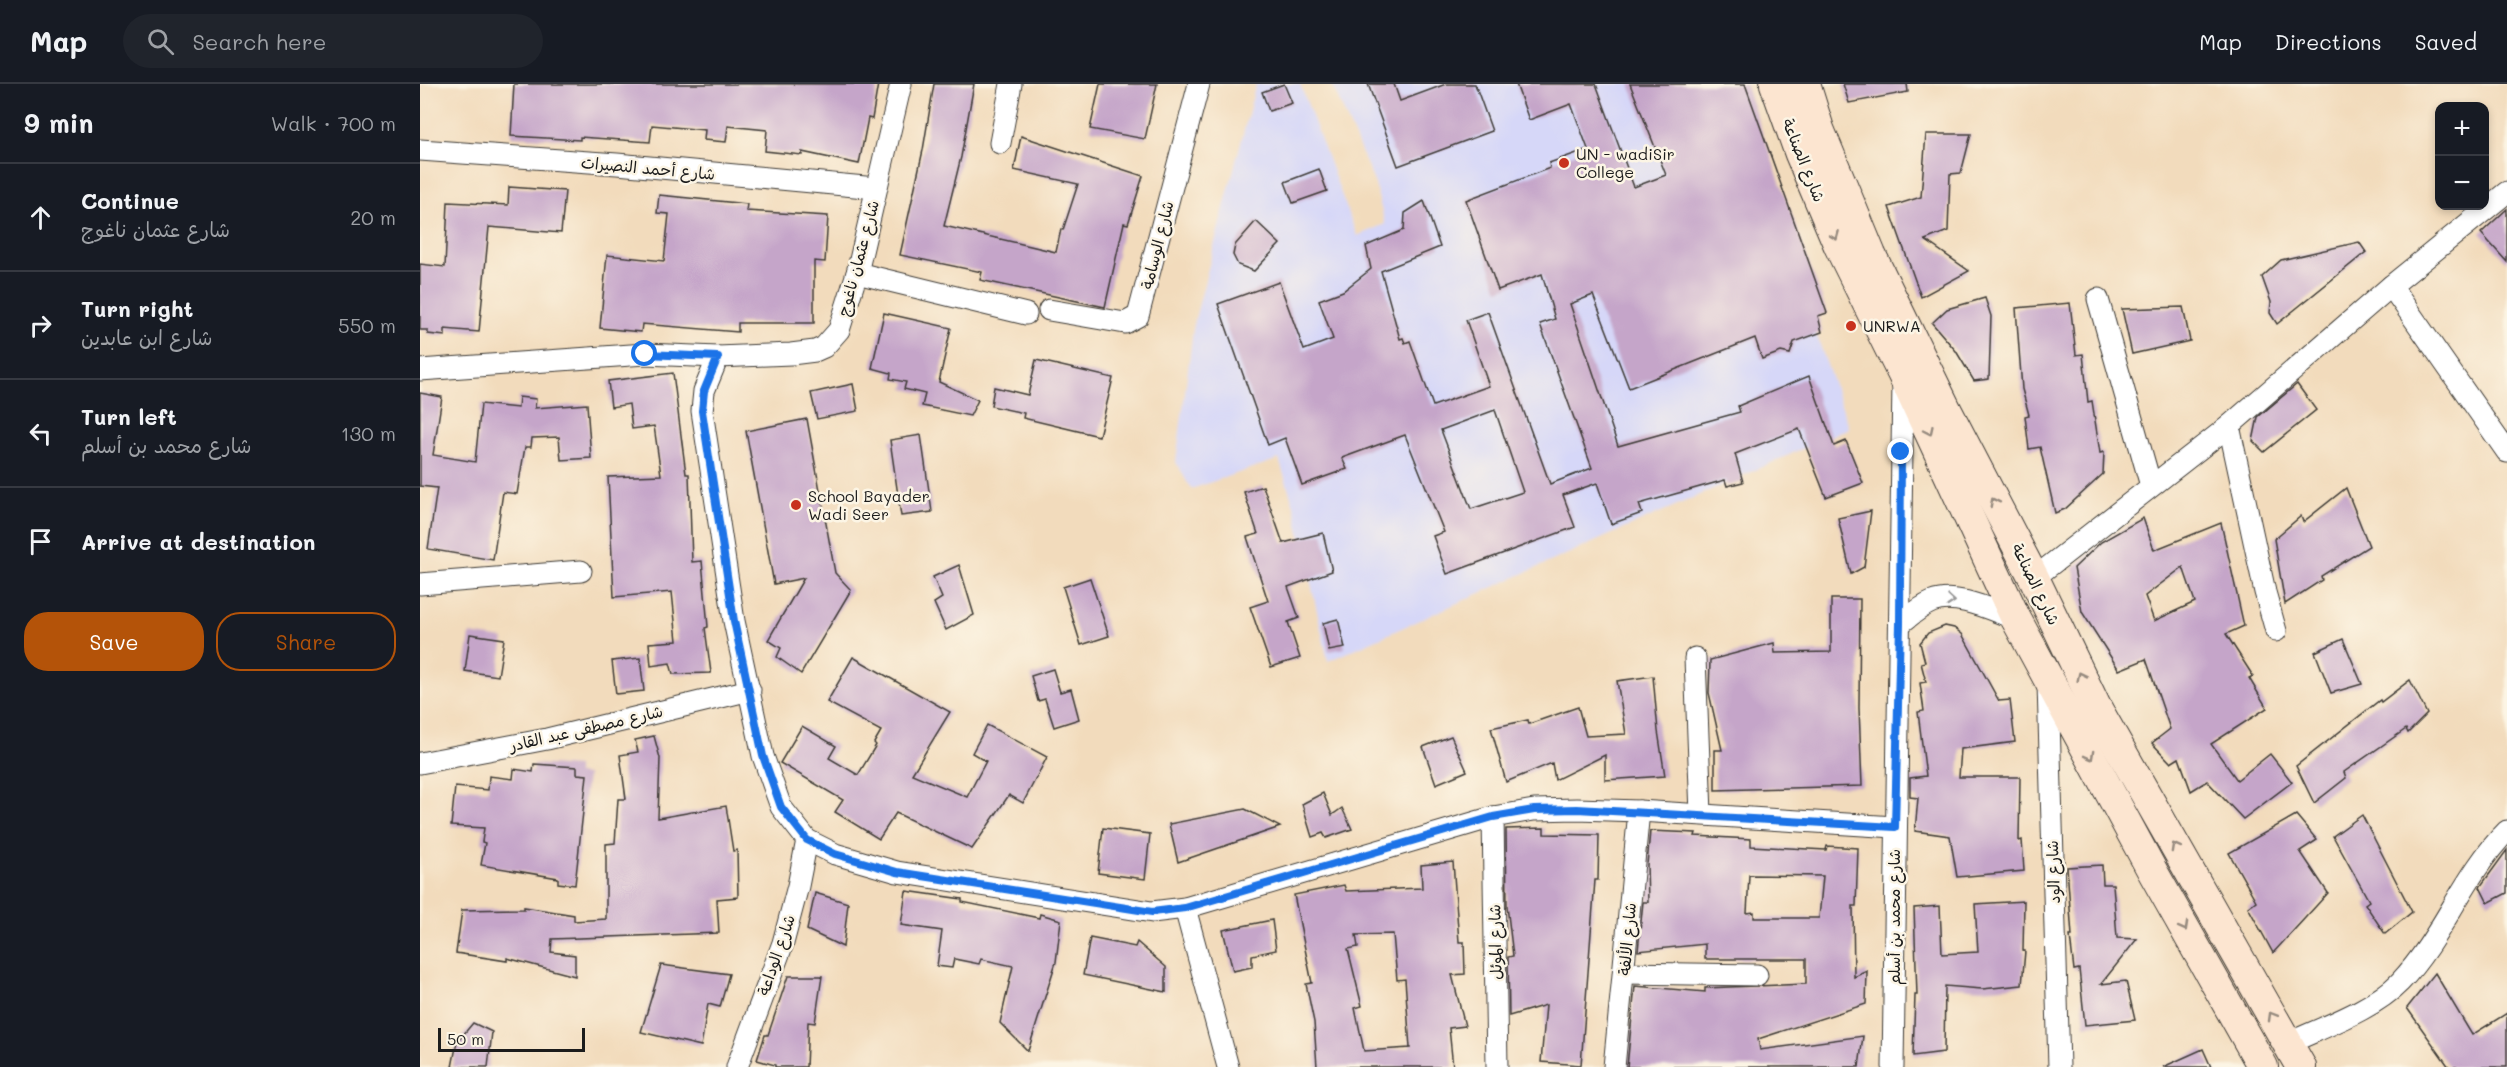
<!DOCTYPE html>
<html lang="en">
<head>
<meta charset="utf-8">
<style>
  body { margin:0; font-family:Mali,"Playpen Sans Arabic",sans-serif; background:#20242c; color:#f1f3f6 }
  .controls { position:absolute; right:18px; top:18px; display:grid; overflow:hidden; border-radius:12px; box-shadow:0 3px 9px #0003 }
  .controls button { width:54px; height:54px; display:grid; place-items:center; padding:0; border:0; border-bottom:2px solid #363941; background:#171b24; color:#f1f3f6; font:30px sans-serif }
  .scale { position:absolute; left:18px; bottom:15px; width:147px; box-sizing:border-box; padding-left:6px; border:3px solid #1c1c1c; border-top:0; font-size:16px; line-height:21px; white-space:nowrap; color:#1c1c1c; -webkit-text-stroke:4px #fcf5e5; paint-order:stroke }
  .stop { position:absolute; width:18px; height:18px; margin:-14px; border:4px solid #1a73e8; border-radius:50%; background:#fff }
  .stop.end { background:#1a73e8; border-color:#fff; box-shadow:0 2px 6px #0008 }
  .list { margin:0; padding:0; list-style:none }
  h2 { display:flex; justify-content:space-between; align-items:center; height:78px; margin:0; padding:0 24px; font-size:26px }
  h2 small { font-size:20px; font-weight:400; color:#9ea1a6 }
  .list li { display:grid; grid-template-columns:39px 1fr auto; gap:18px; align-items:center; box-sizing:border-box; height:108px; padding:0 24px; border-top:2px solid #363941 }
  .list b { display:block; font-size:22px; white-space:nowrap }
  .list p { margin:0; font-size:20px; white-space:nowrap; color:#9ea1a6 }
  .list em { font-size:20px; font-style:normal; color:#9ea1a6 }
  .actions { display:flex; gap:12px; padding:18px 24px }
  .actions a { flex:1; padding:14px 0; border:2px solid #b45309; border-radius:24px; text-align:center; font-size:21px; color:#b45309 }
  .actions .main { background:#b45309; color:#fff }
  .icon { flex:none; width:33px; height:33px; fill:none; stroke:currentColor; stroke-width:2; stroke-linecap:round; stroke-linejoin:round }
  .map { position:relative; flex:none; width:2087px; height:983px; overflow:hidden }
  header { display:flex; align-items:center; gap:36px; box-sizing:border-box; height:84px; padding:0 30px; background:#171b24; border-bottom:2px solid #363941 }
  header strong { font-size:28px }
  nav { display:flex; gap:33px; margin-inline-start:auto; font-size:21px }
  .search { width:420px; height:54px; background:#20242c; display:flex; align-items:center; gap:15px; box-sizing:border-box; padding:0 21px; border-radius:33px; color:#9ea1a6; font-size:22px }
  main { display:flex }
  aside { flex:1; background:#171b24 }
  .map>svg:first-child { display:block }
  .built { fill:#d6d7f8 }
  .building { fill:#c5a5c9; fill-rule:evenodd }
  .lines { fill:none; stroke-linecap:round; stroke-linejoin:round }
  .minor-casing { stroke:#3c3934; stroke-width:23 }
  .secondary-casing { stroke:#3c3934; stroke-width:32 }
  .minor { stroke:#fff; stroke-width:21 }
  .secondary { stroke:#fce5d0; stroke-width:30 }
  .oneway { stroke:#978b7f }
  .oneway2 { stroke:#999 }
  .route { stroke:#1a73e8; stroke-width:8 }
  .poi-dot { fill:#c8321e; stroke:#fcf5e5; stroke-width:2 }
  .labels { text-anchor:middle; stroke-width:5; stroke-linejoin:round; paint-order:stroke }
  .poi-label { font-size:16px; fill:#1c1c1c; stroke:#fcf5e5; text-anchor:start }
  .street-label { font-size:16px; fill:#1c1c1c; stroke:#fcf5e5 }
</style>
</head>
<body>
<header>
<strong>Map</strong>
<div class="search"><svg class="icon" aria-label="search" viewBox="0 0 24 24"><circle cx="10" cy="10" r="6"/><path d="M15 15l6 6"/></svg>Search here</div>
<nav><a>Map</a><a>Directions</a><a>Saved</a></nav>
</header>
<main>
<aside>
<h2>9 min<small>Walk · 700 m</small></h2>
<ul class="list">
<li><svg class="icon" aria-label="ahead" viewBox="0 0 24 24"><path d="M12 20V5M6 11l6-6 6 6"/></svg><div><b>Continue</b><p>شارع عثمان ناغوج</p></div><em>20 m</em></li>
<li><svg class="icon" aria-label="right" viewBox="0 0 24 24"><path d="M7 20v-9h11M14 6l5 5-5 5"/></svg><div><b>Turn right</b><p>شارع ابن عابدين</p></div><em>550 m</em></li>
<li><svg class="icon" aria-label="left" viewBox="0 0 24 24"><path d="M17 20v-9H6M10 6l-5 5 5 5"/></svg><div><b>Turn left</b><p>شارع محمد بن أسلم</p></div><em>130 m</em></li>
<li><svg class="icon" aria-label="arrive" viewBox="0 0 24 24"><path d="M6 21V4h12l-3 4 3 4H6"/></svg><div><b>Arrive at destination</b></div></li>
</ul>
<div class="actions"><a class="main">Save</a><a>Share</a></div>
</aside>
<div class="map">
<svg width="2087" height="983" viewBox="0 0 2087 983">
  <rect width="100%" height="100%" fill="#fcf5e5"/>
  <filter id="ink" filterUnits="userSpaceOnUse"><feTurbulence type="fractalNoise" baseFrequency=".0167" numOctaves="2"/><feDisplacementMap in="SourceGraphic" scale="12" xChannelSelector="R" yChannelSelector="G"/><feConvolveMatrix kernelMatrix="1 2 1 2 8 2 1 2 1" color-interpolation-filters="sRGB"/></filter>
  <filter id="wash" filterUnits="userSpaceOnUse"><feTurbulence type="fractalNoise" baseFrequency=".008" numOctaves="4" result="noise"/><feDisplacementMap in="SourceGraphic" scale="24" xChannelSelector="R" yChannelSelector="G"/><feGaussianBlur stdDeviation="1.35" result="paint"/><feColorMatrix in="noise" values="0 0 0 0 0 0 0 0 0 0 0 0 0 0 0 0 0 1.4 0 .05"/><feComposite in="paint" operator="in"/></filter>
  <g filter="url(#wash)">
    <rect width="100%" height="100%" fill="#f2dbbc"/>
    <polygon class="built" points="836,0 880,0 937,152 965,140 955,100 912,0 1309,0 1429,344 908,577 874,422 859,375 771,405 756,378 774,239"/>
    <g id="blocks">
      <g class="building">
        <polygon points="94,0 458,0 452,35 448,34 439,80 382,68 382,71 345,67 347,46 308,42 306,58 284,56 285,46 232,41 230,58 160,53 160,56 91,52"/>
        <polygon points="514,0 554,0 541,73 524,142 636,168 641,145 643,146 658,100 594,86 601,52 723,92 708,140 704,139 685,223 560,196 562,188 480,171 503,66"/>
        <polygon points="680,0 737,0 725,55 670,45"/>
        <polygon points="864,0 872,19 849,27 842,8"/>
        <polygon points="948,0 974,0 980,17 1026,0 1055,0 1072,47 978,82"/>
        <path d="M1096,0H1176L1214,103L1246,91L1210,0H1325L1407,229L1398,232L1402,248L1374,258L1370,270L1361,268L1342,275L1335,254L1209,304L1173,211L1150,220L1198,362L1320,328L1318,322L1389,292L1414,362L1426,357L1443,399L1406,413L1379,345L1315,370L1323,398L1307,402L1305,396L1219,420L1222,429L1191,440L1177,399L1143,411L1155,443L1027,490L1013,452L1024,448L985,351L922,374L927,385L882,401L865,354L848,361L798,220L859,198L884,266L913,255L899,216L923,207L951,185L946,162L984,146L985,129L1004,117L1020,163L961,187L980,255L983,254L985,259L990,257L1013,322L1069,302L1046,236L1068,228L1130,400L1172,384L1120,240L1135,235L1122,190L1078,206L1046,116L1130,84L1129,79L1168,65L1151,20L1109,36ZM1075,326L1103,408L1051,425L1021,346Z"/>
        <polygon points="1423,0 1487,0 1488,8 1429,19"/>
        <polygon points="1506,50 1551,50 1541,89 1530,90 1528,147 1505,156 1549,187 1501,213 1469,123 1501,113"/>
        <polygon points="899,85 907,107 873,119 865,98"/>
        <polygon points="89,103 145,107 141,149 69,143 59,248 25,245 25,252 8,250 8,246 0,246 0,180 25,183 28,118 88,121"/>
        <polygon points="239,111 327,120 326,127 408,132 405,178 394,177 394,239 318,239 318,248 222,240 221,248 180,244 187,171 244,177 249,130 237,129"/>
        <polygon points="2087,125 2087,178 2061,149"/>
        <polygon points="836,137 860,160 834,187 818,181 813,171 815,161"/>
        <polygon points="1939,158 1946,168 1857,240 1850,229 1851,218 1842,193 1861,176"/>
        <polygon points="1565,214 1571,232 1569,295 1554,297 1536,267 1512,239 1527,225"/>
        <polygon points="1650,219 1656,271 1663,270 1668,318 1672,317 1680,369 1684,368 1683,390 1645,425 1635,429 1620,363 1609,365 1605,332 1609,331 1602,305 1596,224"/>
        <polygon points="1763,223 1770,257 1712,270 1702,225"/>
        <polygon points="464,229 531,244 519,298 558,316 550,332 502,322 505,310 484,305 486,298 470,295 471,289 452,284"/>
        <polygon points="616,276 693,294 679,352 603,334 604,329 571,322 574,303 608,311"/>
        <polygon points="253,289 266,390 269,390 272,478 282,477 288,543 285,544 291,589 253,590 250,579 231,582 229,559 257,557 252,508 194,513 188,393 241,391 234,342 212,345 209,320 191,323 188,297"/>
        <polygon points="433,300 438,327 397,335 391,309"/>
        <polygon points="1877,300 1896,326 1844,368 1833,357 1838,333"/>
        <polygon points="0,309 22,313 13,371 55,378 61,320 98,324 99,313 116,315 115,324 167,320 171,374 141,376 139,353 112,354 111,363 105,363 97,410 83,408 73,476 8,465 17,404 0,402"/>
        <polygon points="387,335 415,489 431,506 381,590 357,573 361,564 348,556 384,494 354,500 326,347"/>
        <polygon points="501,351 512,428 481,432 470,356"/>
        <polygon points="843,402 863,459 903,449 912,487 868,503 879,534 868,538 880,574 851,583 830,523 848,517 827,453 838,450 824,408"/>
        <polygon points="1926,404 1949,462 1901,492 1902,496 1865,520 1854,455 1881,432 1883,438"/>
        <polygon points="1451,427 1444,483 1431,490 1418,434"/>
        <path d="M1723,434L1734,466L1801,439L1824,542L1806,550L1833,592L1829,594L1847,624L1791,660L1817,696L1850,670L1872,698L1823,735L1787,697L1771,707L1759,674L1751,679L1732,659L1750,645L1726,575L1699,586L1662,528L1654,484L1681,458ZM1763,483L1775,518L1734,537L1725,512Z"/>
        <polygon points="539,481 554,531 526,546 514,519 522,514 513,493"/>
        <polygon points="670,494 689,552 661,561 643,503"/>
        <polygon points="1411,515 1440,515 1439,624 1442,702 1295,706 1295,666 1302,666 1289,609 1290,576 1354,559 1355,569 1411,568"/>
        <polygon points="918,535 925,564 909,567 903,539"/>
        <polygon points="1525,542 1534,544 1542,550 1579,617 1590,616 1595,658 1541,665 1539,693 1600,693 1599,757 1602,756 1604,787 1537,793 1530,752 1495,747 1498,714 1490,713 1490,694 1506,692 1498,628 1504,627 1500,599 1506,598 1501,579 1505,578 1500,559 1508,549"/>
        <polygon points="50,550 84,555 78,592 45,587"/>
        <polygon points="1923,555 1942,600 1911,609 1895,568"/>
        <polygon points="433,573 530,628 492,690 547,713 566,677 552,669 567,641 627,673 603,719 589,711 552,765 476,729 459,755 415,728 423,716 360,679 382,642 416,662 409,674 438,691 456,661 454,659 461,647 407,618"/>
        <polygon points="220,574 224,607 196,610 192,577"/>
        <polygon points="633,585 640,608 651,605 659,635 634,643 625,615 618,617 611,592"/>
        <polygon points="1233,592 1238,647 1245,692 1185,696 1185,671 1135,696 1132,679 1086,698 1071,644 1108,636 1109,640 1158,623 1166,652 1206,650 1197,597"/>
        <polygon points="1990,596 2007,630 1988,649 1986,645 1924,688 1926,694 1894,719 1876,682 1960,616 1961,618"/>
        <polygon points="234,652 240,674 238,734 306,722 313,767 317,766 318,813 297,815 299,849 132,855 131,868 155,871 155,892 87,874 87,877 36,869 42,826 104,825 104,823 154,831 154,837 186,835 186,760 195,759 198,715 206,715 200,671 218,668 215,656"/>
        <polygon points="1031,652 1047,687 1016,700 1003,663"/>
        <polygon points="114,680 157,683 157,690 167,691 155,801 138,799 138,794 61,781 65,759 62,758 64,744 31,742 35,703 68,706 69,692 93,695 94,685 113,688"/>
        <polygon points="903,709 912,731 922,724 932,745 906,754 903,749 892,753 882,720"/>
        <polygon points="825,725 860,743 758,778 749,740"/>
        <polygon points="1876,731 1897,756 1880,767 1908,809 1853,869 1828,823 1836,817 1809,769"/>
        <polygon points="1942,731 1992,828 1965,850 1945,820 1949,817 1913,752"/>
        <polygon points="683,744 730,750 725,795 678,789"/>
        <polygon points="1124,744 1124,750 1179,751 1178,796 1175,796 1161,981 1121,978 1126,921 1089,932 1088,873 1093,872 1087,822 1086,745"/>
        <path d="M1230,747L1276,749L1275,752L1331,755V762L1406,766L1407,762L1438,764L1436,822H1433L1434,893L1447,887L1446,920L1338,955L1340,966L1443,952L1439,983H1207L1215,902L1285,908V904L1386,900V875H1285V860L1218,867L1223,818H1228L1227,781ZM1329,791L1403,792L1399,834H1334V828L1327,829Z"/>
        <polygon points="2087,766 2087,809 2068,819 2060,803"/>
        <path d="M1033,778L1039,858H1044L1045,890L1032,891L1045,942L1029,944L1033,983H897L894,938L886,900L892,899L874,811L924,801L926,807L1002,804L1001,781ZM973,850L977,896L985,895L990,964L944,967L935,924L942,922L928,865L938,863L936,851Z"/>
        <polygon points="1682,781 1683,800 1693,800 1697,854 1717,855 1681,900 1706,897 1715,936 1665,941 1659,885 1654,886 1650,852 1652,852 1647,783"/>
        <polygon points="486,807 542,815 542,818 619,834 620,830 641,836 636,878 608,967 580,939 593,882 561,875 559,880 534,875 532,884 517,882 522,847 481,841"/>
        <polygon points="395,809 428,819 423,863 387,846"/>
        <polygon points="1604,817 1603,867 1605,867 1602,901 1562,905 1525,902 1524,968 1493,972 1495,911 1497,911 1494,824 1520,822 1522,870 1558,868 1555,820"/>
        <polygon points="852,836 856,866 832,871 832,883 813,887 803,846"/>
        <polygon points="670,854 715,863 717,858 746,883 746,908 663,891"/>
        <polygon points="241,881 309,890 300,923 288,920 281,962 221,948"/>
        <polygon points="2015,889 2052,951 2087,929 2087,983 2029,983 1987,924"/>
        <polygon points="368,892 402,892 395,939 388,938 386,983 355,983 355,981 337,976 345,951 348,951"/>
        <polygon points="53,939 72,948 68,983 32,983 37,958"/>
        <polygon points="1783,965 1791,983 1743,983"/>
      </g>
    </g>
  </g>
  <g filter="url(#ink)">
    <use href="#blocks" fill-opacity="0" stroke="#3c3934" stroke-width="1.5"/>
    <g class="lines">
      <defs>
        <g id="minor">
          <polyline points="580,59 591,0"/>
          <polyline points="0,66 197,80 456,104"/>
          <polyline points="437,189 606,230"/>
          <polyline points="1971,202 2087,368"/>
          <polyline points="1678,215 1731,402"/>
          <polyline points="629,226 705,239 718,232 779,0"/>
          <polyline points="298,273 284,307 282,327 314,537 343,672 361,723 387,756 415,770 477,788 732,828 765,824 1073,733 1114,726 1157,725 1219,727 1475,743"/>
          <polyline points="0,286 225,270 298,273 371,270 395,267 404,263 419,246 437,189 481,0"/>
          <polyline points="1809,342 1845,508 1856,547"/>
          <polyline points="1614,494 1809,342 1971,202 2087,108"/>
          <polyline points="0,500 161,487"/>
          <path d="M1480,540C1490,532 1500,523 1512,518C1537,508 1573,527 1596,535"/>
          <polyline points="1275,574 1281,730"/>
          <polyline points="1628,600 1639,983"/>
          <polyline points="0,679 127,655 330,606"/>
          <polyline points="1073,733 1077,983"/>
          <polyline points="765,824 808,983"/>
          <polyline points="1204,889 1337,891"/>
          <path d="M1867,960C1903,943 1953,926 1980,898C2023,853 2043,791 2087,747"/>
          <polyline points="317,983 363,859 378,802 387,756"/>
          <polyline points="1194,983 1219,727"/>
          <polyline points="1473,983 1483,297"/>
        </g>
        <g id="secondary">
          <polyline points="1355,0 1380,70 1419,162 1483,291 1596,535 1734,790 1843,983"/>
          <polyline points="1385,0 1399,45 1451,171 1527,327 1614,494 1676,623 1881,983"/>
        </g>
      </defs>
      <use href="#minor" class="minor-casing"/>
      <use href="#secondary" class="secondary-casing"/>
      <use href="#minor" class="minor"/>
      <use href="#secondary" class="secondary"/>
    </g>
    <defs><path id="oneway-chevron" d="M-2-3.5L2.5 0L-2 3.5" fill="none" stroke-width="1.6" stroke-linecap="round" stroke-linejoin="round" transform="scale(1.5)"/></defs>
    <g class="oneway">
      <use href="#oneway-chevron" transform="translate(1415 152) rotate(67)"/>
      <use href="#oneway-chevron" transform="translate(1509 347) rotate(65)"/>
      <use href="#oneway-chevron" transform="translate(1574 418) rotate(-117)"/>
      <use href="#oneway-chevron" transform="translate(1661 592) rotate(-116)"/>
      <use href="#oneway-chevron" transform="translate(1670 672) rotate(62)"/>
      <use href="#oneway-chevron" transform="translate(1755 763) rotate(-119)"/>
      <use href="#oneway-chevron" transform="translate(1764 843) rotate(61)"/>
      <use href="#oneway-chevron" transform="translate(1852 932) rotate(-120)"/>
    </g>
    <use class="oneway2" href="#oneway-chevron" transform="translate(1531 517) rotate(5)"/>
  </g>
  <g class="lines" filter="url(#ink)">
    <polyline class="route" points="225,270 298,273 284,307 282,327 314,537 343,672 361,723 387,756 415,770 477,788 732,828 765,824 1073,733 1114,726 1157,725 1475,743 1480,540 1481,368"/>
  </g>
  <g class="poi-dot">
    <circle cx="1144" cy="79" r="6"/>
    <circle cx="1431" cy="242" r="6"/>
    <circle cx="376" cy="421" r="6"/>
  </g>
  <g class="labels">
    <g class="poi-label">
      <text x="1156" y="76">UN - wadiSir<tspan x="1156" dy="18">College</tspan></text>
      <text x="1443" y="248">UNRWA</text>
      <text x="388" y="418">School Bayader<tspan x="388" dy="18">Wadi Seer</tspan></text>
    </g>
    <g class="street-label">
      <text transform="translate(1384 76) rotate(68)" y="6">شارع الصناعة</text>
      <text transform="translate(228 84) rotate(5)" y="6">شارع أحمد النصيرات</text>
      <text transform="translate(737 161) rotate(-76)" y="6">شارع الوسامة</text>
      <text transform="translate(438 174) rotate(-75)" y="6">شارع عثمان ناغوج</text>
      <text transform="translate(1616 500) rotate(64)" y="6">شارع الصناعة</text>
      <text transform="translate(166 644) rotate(-13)" y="6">شارع مصطفى عبد القادر</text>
      <text transform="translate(1633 788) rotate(-92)" y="6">شارع الود</text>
      <text transform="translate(1474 833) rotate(-90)" y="6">شارع محمد بن أسلم</text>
      <text transform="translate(1207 855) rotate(-85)" y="6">شارع الألفة</text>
      <text transform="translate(1075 858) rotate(-91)" y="6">شارع الموئل</text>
      <text transform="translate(356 871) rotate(-71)" y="6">شارع الوداعة</text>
    </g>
  </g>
</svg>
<div class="controls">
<button>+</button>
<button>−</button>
</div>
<div class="scale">50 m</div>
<div class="stop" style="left:225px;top:270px"></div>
<div class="stop end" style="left:1481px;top:368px"></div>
</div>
</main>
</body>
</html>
